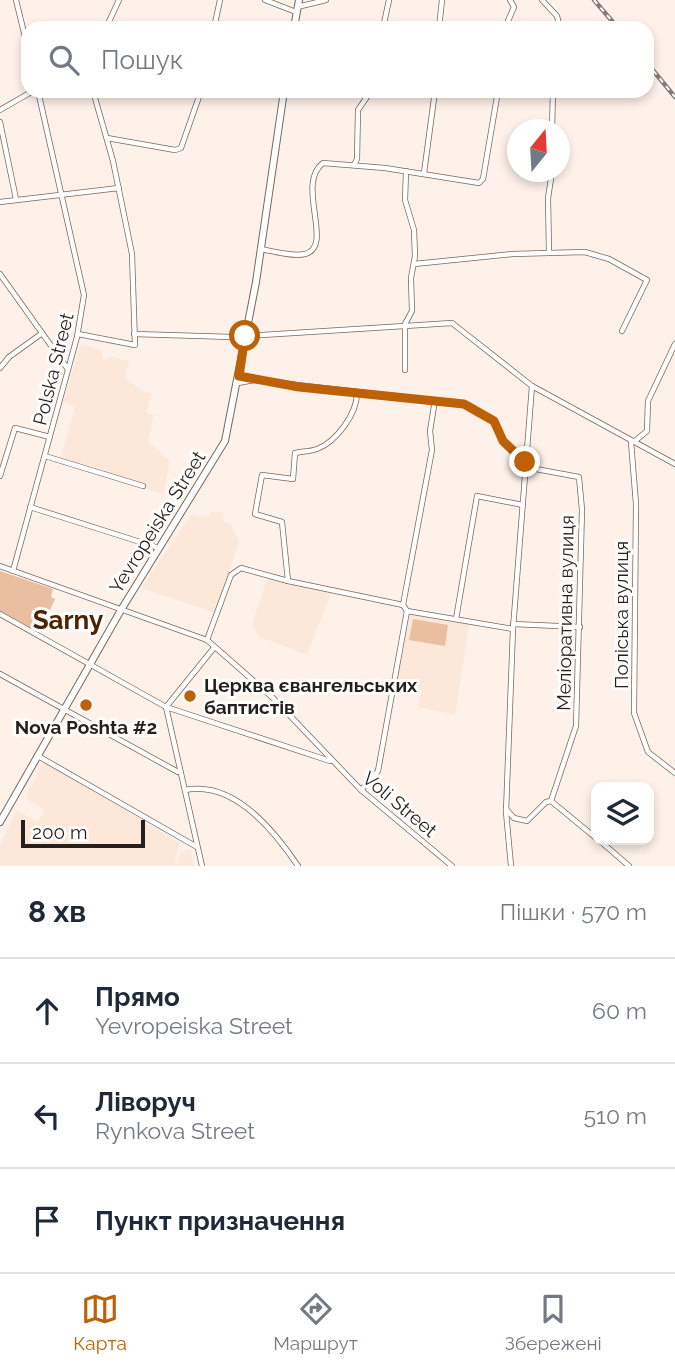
<!DOCTYPE html>
<html lang="uk">
<head>
<meta charset="utf-8">
<style>
  body { margin:0; font-family:Raleway,sans-serif; background:#f2f2f3; color:#1f2937 }
  .controls { position:absolute; right:21px; bottom:21px; display:grid; overflow:hidden; border-radius:14px; box-shadow:0 4px 10px #0003 }
  .controls button { width:63px; height:63px; display:grid; place-items:center; padding:0; border:0; border-bottom:2px solid #e0e1e3; background:#fff; color:#1f2937; font:35px sans-serif }
  .compass { position:absolute; left:507px; top:119px; width:63px; height:63px; border-radius:50%; background:#fff; box-shadow:0 4px 10px #0003; rotate:18deg }
  .scale { position:absolute; left:21px; bottom:18px; width:124px; box-sizing:border-box; padding-left:7px; border:4px solid #261f1b; border-top:0; font-size:19px; line-height:24px; white-space:nowrap; color:#261f1b; -webkit-text-stroke:5px #fff; paint-order:stroke }
  .stop { position:absolute; width:21px; height:21px; margin:-16px; border:5px solid #bc6106; border-radius:50%; background:#fff }
  .stop.end { background:#bc6106; border-color:#fff; box-shadow:0 2px 7px #0008 }
  .list { margin:0; padding:0; list-style:none }
  h2 { display:flex; justify-content:space-between; align-items:center; height:91px; margin:0; padding:0 28px; font-size:30px }
  h2 small { font-size:23px; font-weight:400; color:#747a83 }
  .list li { display:grid; grid-template-columns:46px 1fr auto; gap:21px; align-items:center; box-sizing:border-box; height:105px; padding:0 28px; border-top:2px solid #e0e1e3 }
  .list b { display:block; font-size:26px; white-space:nowrap }
  .list p { margin:0; font-size:23px; white-space:nowrap; color:#747a83 }
  .list em { font-size:23px; font-style:normal; color:#747a83 }
  .icon { flex:none; width:38px; height:38px; fill:none; stroke:currentColor; stroke-width:2; stroke-linecap:round; stroke-linejoin:round }
  .map { position:relative; flex:none; width:675px; height:866px; overflow:hidden }
  .search { position:absolute; background:#fff; box-shadow:0 4px 10px #0003; left:21px; right:21px; top:21px; height:77px; display:flex; align-items:center; gap:18px; box-sizing:border-box; padding:0 24px; border-radius:21px; color:#747a83; font-size:26px }
  .sheet { height:406px; background:#fff }
  nav { display:flex; justify-content:space-around; align-items:center; box-sizing:border-box; height:98px; border-top:2px solid #e0e1e3; background:#fff; font-size:19px; color:#747a83 }
  nav a { display:grid; justify-items:center; gap:4px }
  nav .on { color:#bc6106 }
  .map>svg:first-child { display:block }
  .built { fill:#fde7d9 }
  .green { fill:#eabea1 }
  .lines { fill:none; stroke-linecap:round; stroke-linejoin:round }
  .street-casing { stroke:#78675c; stroke-width:6 }
  .secondary-casing { stroke:#78675c; stroke-width:8 }
  .street { stroke:#fff; stroke-width:4.5 }
  .secondary { stroke:#fff; stroke-width:6 }
  .rail-casing { stroke:#847b75; stroke-width:4.5 }
  .rail { stroke:#fff; stroke-width:2; stroke-dasharray:5; stroke-linecap:butt }
  .route { stroke:#bc6106; stroke-width:9 }
  .poi-dot { fill:#bc6106; stroke:#fff; stroke-width:2.5 }
  .labels { text-anchor:middle; stroke-width:6; stroke-linejoin:round; paint-order:stroke }
  .street-label { font-size:19px; fill:#261f1b; stroke:#fff }
  .poi-label { font-size:19px; font-weight:bold; fill:#261f1b; stroke:#fff; text-anchor:start }
  .district-label { font-size:26px; font-weight:bold; fill:#4e2200; stroke:#fff }
</style>
</head>
<body>
<div class="map">
<svg width="675" height="866" viewBox="0 0 675 866">
  <rect width="100%" height="100%" fill="#fef1ea"/>
  <g class="built">
    <polygon points="81,344 102,351 103,361 110,356 129,362 125,378 142,391 152,393 146,412 154,415 148,442 170,461 163,494 112,477 102,469 61,458 75,406 63,401"/>
    <polygon points="212,512 224,513 221,521 230,523 239,542 215,613 141,588 191,515 209,517"/>
    <polygon points="268,577 331,593 307,655 260,637 252,625"/>
    <polygon points="410,614 469,624 455,715 418,707 421,690 396,685"/>
    <polygon points="44,762 179,843 174,866 0,866 0,845 17,810 38,822 44,810 25,798"/>
    <polygon points="190,849 194,866 177,866 180,853"/>
  </g>
  <g class="green">
    <polygon points="0,571 53,589 51,597 55,599 43,625 37,624 35,631 0,612"/>
    <polygon points="413,619 448,625 445,646 409,640"/>
  </g>
  <g class="lines">
    <defs>
      <g id="street">
        <polyline points="16,0 28,49"/>
        <polyline points="265,0 296,12"/>
        <polyline points="542,0 557,16 560,28"/>
        <polyline points="297,7 326,0"/>
        <polyline points="106,28 119,0"/>
        <polyline points="214,28 220,0"/>
        <polyline points="383,28 389,0"/>
        <polyline points="439,28 442,0"/>
        <polyline points="505,28 514,7 510,0"/>
        <polyline points="0,110 33,91"/>
        <polyline points="0,122 16,199"/>
        <polyline points="552,130 553,91"/>
        <polyline points="107,138 175,150 181,148 201,91"/>
        <polyline points="354,165 357,159 358,110 371,91"/>
        <polyline points="424,173 435,91"/>
        <polyline points="0,202 119,188"/>
        <path d="M260,249C273,251 292,257 305,254C335,247 295,184 323,163L385,168L479,183L483,179L498,91"/>
        <polyline points="549,252 548,198 552,172"/>
        <polyline points="414,264 513,254 585,252 609,259 647,280 622,331"/>
        <polyline points="0,274 67,368"/>
        <polyline points="78,334 135,345 132,254 113,161 93,91"/>
        <polyline points="134,334 232,337 452,323 532,386 675,464"/>
        <polyline points="0,368 9,357 41,334"/>
        <polyline points="405,370 405,324 412,311 411,278 415,256 414,230 405,200 406,171"/>
        <polyline points="238,383 254,380 464,404 494,421 503,441 525,461"/>
        <polyline points="635,441 647,431 648,401 675,344"/>
        <polyline points="631,442 636,504 634,713 648,752 675,773"/>
        <polyline points="45,456 143,486"/>
        <polyline points="525,467 579,477 582,510 576,726 551,801"/>
        <polyline points="0,476 15,428 50,437"/>
        <polyline points="30,507 159,548"/>
        <polyline points="0,566 207,640 273,698 361,790 452,866"/>
        <polyline points="13,571 77,337 84,295 38,91"/>
        <path d="M288,581L282,522L255,514L262,475L293,479L295,453C302,451 309,452 317,449C336,442 357,414 357,393"/>
        <polyline points="407,611 513,629"/>
        <polyline points="0,614 166,707 330,761"/>
        <polyline points="456,619 477,496 523,505"/>
        <polyline points="513,624 580,627"/>
        <polyline points="207,640 231,575 241,568 288,581 403,605"/>
        <polyline points="0,674 178,772"/>
        <polyline points="166,707 202,866"/>
        <polyline points="166,707 213,649"/>
        <polyline points="38,756 197,847"/>
        <path d="M185,790C233,780 274,830 298,866"/>
        <polyline points="361,790 378,771 407,611 403,605 432,450 430,431 435,400"/>
        <polyline points="551,801 596,838"/>
        <polyline points="506,809 514,818 527,821 546,802 551,801"/>
        <polyline points="599,840 629,866"/>
        <polyline points="511,866 506,812 513,629 532,386"/>
      </g>
      <g id="secondary">
        <polyline points="294,28 299,0"/>
        <polyline points="0,822 121,610 225,441 256,282 284,91"/>
      </g>
    </defs>
    <use href="#street" class="street-casing"/>
    <use href="#secondary" class="secondary-casing"/>
    <use href="#street" class="street"/>
    <use href="#secondary" class="secondary"/>
    <defs>
      <g id="rail">
        <polyline points="594,0 618,28"/>
        <polyline points="647,63 675,97"/>
      </g>
    </defs>
    <use href="#rail" class="rail-casing"/>
    <use href="#rail" class="rail"/>
  </g>
  <g class="lines">
    <polyline class="route" points="245,336 239,376 299,387 464,404 494,421 503,441 525,462"/>
  </g>
  <g class="poi-dot">
    <circle cx="190" cy="696" r="7"/>
    <circle cx="86" cy="705" r="7"/>
  </g>
  <g class="labels">
    <g class="street-label">
      <text transform="translate(53 369) rotate(-76)" y="7">Polska Street</text>
      <text transform="translate(157 522) rotate(-58)" y="7">Yevropeiska Street</text>
      <text transform="translate(565 613) rotate(-89)" y="7">Меліоративна вулиця</text>
      <text transform="translate(621 615) rotate(-90)" y="7">Поліська вулиця</text>
      <text transform="translate(400 804) rotate(40)" y="7">Voli Street</text>
    </g>
    <g class="poi-label">
      <text x="204" y="692">Церква євангельських<tspan x="204" dy="22">баптистів</tspan></text>
      <text x="86" y="734" text-anchor="middle">Nova Poshta #2</text>
    </g>
    <g class="district-label">
      <text x="68" y="629">Sarny</text>
    </g>
  </g>
</svg>
<div class="controls">
<button><svg class="icon" aria-label="layers" viewBox="0 0 24 24"><path d="M12 4l9 5-9 5-9-5zM3 14l9 5 9-5"/></svg></button>
</div>
<svg class="compass" viewBox="-18 -18 36 36"><path d="M0-13l5 13h-10z" fill="#e53935"/><path d="M0 13l5-13h-10z" fill="#747a83"/></svg>
<div class="scale">200 m</div>
<div class="stop" style="left:245px;top:336px"></div>
<div class="stop end" style="left:525px;top:462px"></div>
<div class="search"><svg class="icon" aria-label="search" viewBox="0 0 24 24"><circle cx="10" cy="10" r="6"/><path d="M15 15l6 6"/></svg>Пошук</div>
</div>
<section class="sheet">
<h2>8 хв<small>Пішки · 570 m</small></h2>
<ul class="list">
<li><svg class="icon" aria-label="ahead" viewBox="0 0 24 24"><path d="M12 20V5M6 11l6-6 6 6"/></svg><div><b>Прямо</b><p>Yevropeiska Street</p></div><em>60 m</em></li>
<li><svg class="icon" aria-label="left" viewBox="0 0 24 24"><path d="M17 20v-9H6M10 6l-5 5 5 5"/></svg><div><b>Ліворуч</b><p>Rynkova Street</p></div><em>510 m</em></li>
<li><svg class="icon" aria-label="arrive" viewBox="0 0 24 24"><path d="M6 21V4h12l-3 4 3 4H6"/></svg><div><b>Пункт призначення</b></div></li>
</ul>
</section>
<nav>
<a class="on"><svg class="icon" aria-label="map" viewBox="0 0 24 24"><path d="M3 6l6-2 6 2 6-2v14l-6 2-6-2-6 2zM9 4v14M15 6v14"/></svg>Карта</a>
<a><svg class="icon" aria-label="directions" viewBox="0 0 24 24"><path d="M12 3l9 9-9 9-9-9zM9 14v-3h6M13 9l2 2-2 2"/></svg>Маршрут</a>
<a><svg class="icon" aria-label="saved" viewBox="0 0 24 24"><path d="M7 4h10v16l-5-4-5 4z"/></svg>Збережені</a>
</nav>
</body>
</html>
